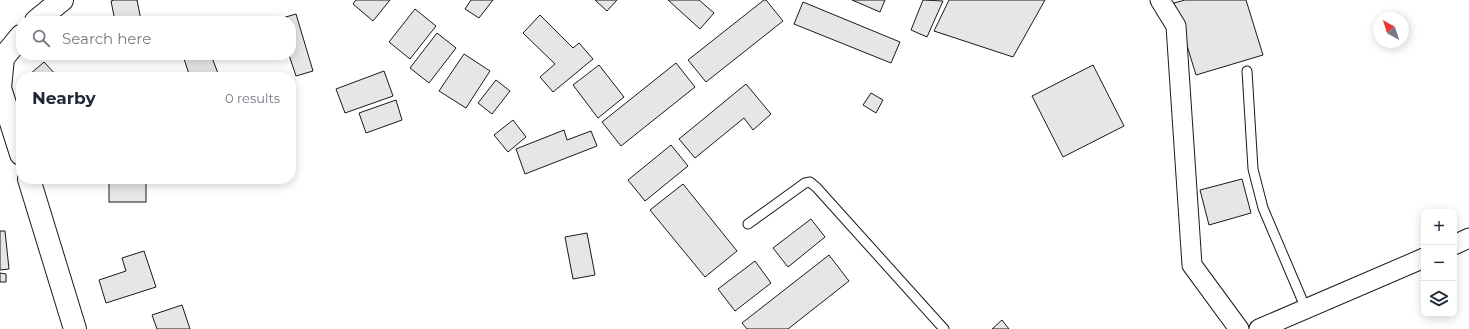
<!DOCTYPE html>
<html lang="en">
<head>
<meta charset="utf-8">
<style>
  body { margin:0; font-family:Montserrat,sans-serif; background:#f2f2f3; color:#1f2937 }
  .controls { position:absolute; right:12px; bottom:12px; display:grid; overflow:hidden; border-radius:8px; box-shadow:0 2px 10px #0003 }
  .controls button { width:36px; height:36px; display:grid; place-items:center; padding:0; border:0; border-bottom:1px solid #e0e1e3; background:#fff; color:#1f2937; font:20px sans-serif }
  .compass { position:absolute; left:1373px; top:12px; width:36px; height:36px; border-radius:50%; background:#fff; box-shadow:0 2px 10px #0003; rotate:321deg }
  .list { margin:0; padding:0; list-style:none }
  h2 { display:flex; justify-content:space-between; align-items:center; height:52px; margin:0; padding:0 16px; font-size:17px }
  h2 small { font-size:13px; font-weight:400; color:#747a83 }
  .icon { flex:none; width:22px; height:22px; fill:none; stroke:currentColor; stroke-width:2; stroke-linecap:round; stroke-linejoin:round }
  .map { position:relative; flex:none; width:1469px; height:329px; overflow:hidden }
  .search { position:absolute; background:#fff; box-shadow:0 2px 10px #0003; left:16px; top:16px; width:280px; height:44px; display:flex; align-items:center; gap:10px; box-sizing:border-box; padding:0 14px; border-radius:16px; color:#747a83; font-size:15px }
  .panel { position:absolute; background:#fff; box-shadow:0 2px 10px #0003; left:16px; top:72px; width:280px; height:112px; border-radius:16px }
  .map>svg:first-child { display:block }
  .building { fill:#e6e6e6; stroke:#1a1a1a }
  .lines { fill:none; stroke-linecap:round; stroke-linejoin:round }
  .service-casing { stroke:#1a1a1a; stroke-width:11 }
  .minor-casing { stroke:#1a1a1a; stroke-width:21 }
  .tertiary-casing { stroke:#1a1a1a; stroke-width:24 }
  .service { stroke:#fff; stroke-width:9 }
  .minor { stroke:#fff; stroke-width:19 }
  .tertiary { stroke:#fff; stroke-width:22 }
</style>
</head>
<body>
<div class="map">
<svg width="1469" height="329" viewBox="0 0 1469 329">
  <rect width="100%" height="100%" fill="#fff"/>
  <g class="building">
    <polygon points="114,0 137,0 141,20 115,21 111,1"/>
    <polygon points="356,0 390,0 373,21 353,4"/>
    <polygon points="471,0 493,0 479,18 465,9"/>
    <polygon points="595,0 617,0 607,11"/>
    <polygon points="668,0 699,0 714,13 700,29"/>
    <polygon points="764,0 766,0 783,21 706,82 688,60"/>
    <polygon points="852,0 885,0 880,12"/>
    <polygon points="923,0 943,1 927,37 911,30"/>
    <polygon points="949,0 1045,0 1013,57 934,31"/>
    <polygon points="1185,0 1246,0 1263,55 1196,75 1174,3"/>
    <polygon points="803,2 900,42 891,63 794,24"/>
    <polygon points="415,9 436,26 410,59 389,42"/>
    <polygon points="296,14 313,71 296,76 289,55 291,55 291,21 279,21 279,19"/>
    <polygon points="540,15 573,48 579,43 593,59 553,92 540,77 555,64 523,33"/>
    <polygon points="437,33 456,48 429,83 410,68"/>
    <polygon points="464,54 490,71 466,108 439,91"/>
    <polygon points="197,55 211,55 219,76 190,77 184,59"/>
    <polygon points="44,62 58,77 31,77 29,75"/>
    <polygon points="676,63 695,87 621,146 602,122"/>
    <polygon points="599,65 624,97 598,118 573,85"/>
    <polygon points="1093,65 1124,126 1063,157 1032,96"/>
    <polygon points="384,71 393,96 345,113 336,89"/>
    <polygon points="496,80 510,91 492,114 478,103"/>
    <polygon points="746,84 771,114 753,130 744,118 695,158 679,139"/>
    <polygon points="871,93 883,100 876,113 863,105"/>
    <polygon points="396,100 402,120 366,133 359,113"/>
    <polygon points="513,120 526,137 508,152 494,135"/>
    <polygon points="564,130 567,140 591,131 597,146 525,174 516,149"/>
    <polygon points="671,145 688,166 645,201 628,180"/>
    <rect x="109" y="179" width="37" height="23"/>
    <polygon points="1242,179 1251,213 1209,225 1200,190"/>
    <polygon points="683,184 737,251 705,277 650,210"/>
    <polygon points="811,219 825,237 788,267 773,248"/>
    <polygon points="0,231 5,231 9,269 0,270"/>
    <polygon points="587,233 595,275 573,279 565,237"/>
    <polygon points="144,251 156,287 106,303 99,280 126,271 122,258"/>
    <polygon points="829,255 849,281 788,329 747,329 742,323"/>
    <polygon points="755,261 771,283 735,311 718,289"/>
    <polygon points="0,273 6,274 6,282 0,282"/>
    <polygon points="182,305 190,329 157,329 152,315"/>
    <polygon points="1002,320 1009,329 992,329"/>
  </g>
  <g class="lines">
    <defs>
      <g id="service">
        <polyline points="1247,71 1253,169 1263,208 1306,309"/>
        <polyline points="748,224 805,183 810,182 817,188 944,329"/>
      </g>
      <g id="minor">
        <polyline points="1160,0 1176,26 1192,265 1239,329"/>
        <polyline points="1454,245 1469,238"/>
        <polyline points="1259,329 1424,258"/>
      </g>
      <g id="tertiary">
        <polyline points="36,21 62,0"/>
        <polyline points="21,36 3,58 0,88 21,154"/>
        <polyline points="29,179 75,329"/>
      </g>
    </defs>
    <use href="#service" class="service-casing"/>
    <use href="#minor" class="minor-casing"/>
    <use href="#tertiary" class="tertiary-casing"/>
    <use href="#service" class="service"/>
    <use href="#minor" class="minor"/>
    <use href="#tertiary" class="tertiary"/>
  </g>
</svg>
<div class="controls">
<button>+</button>
<button>−</button>
<button><svg class="icon" aria-label="layers" viewBox="0 0 24 24"><path d="M12 4l9 5-9 5-9-5zM3 14l9 5 9-5"/></svg></button>
</div>
<svg class="compass" viewBox="-18 -18 36 36"><path d="M0-13l5 13h-10z" fill="#e53935"/><path d="M0 13l5-13h-10z" fill="#747a83"/></svg>
<div class="search"><svg class="icon" aria-label="search" viewBox="0 0 24 24"><circle cx="10" cy="10" r="6"/><path d="M15 15l6 6"/></svg>Search here</div>
<section class="panel">
<h2>Nearby<small>0 results</small></h2>
<ul class="list">
</ul>
</section>
</div>
</body>
</html>
